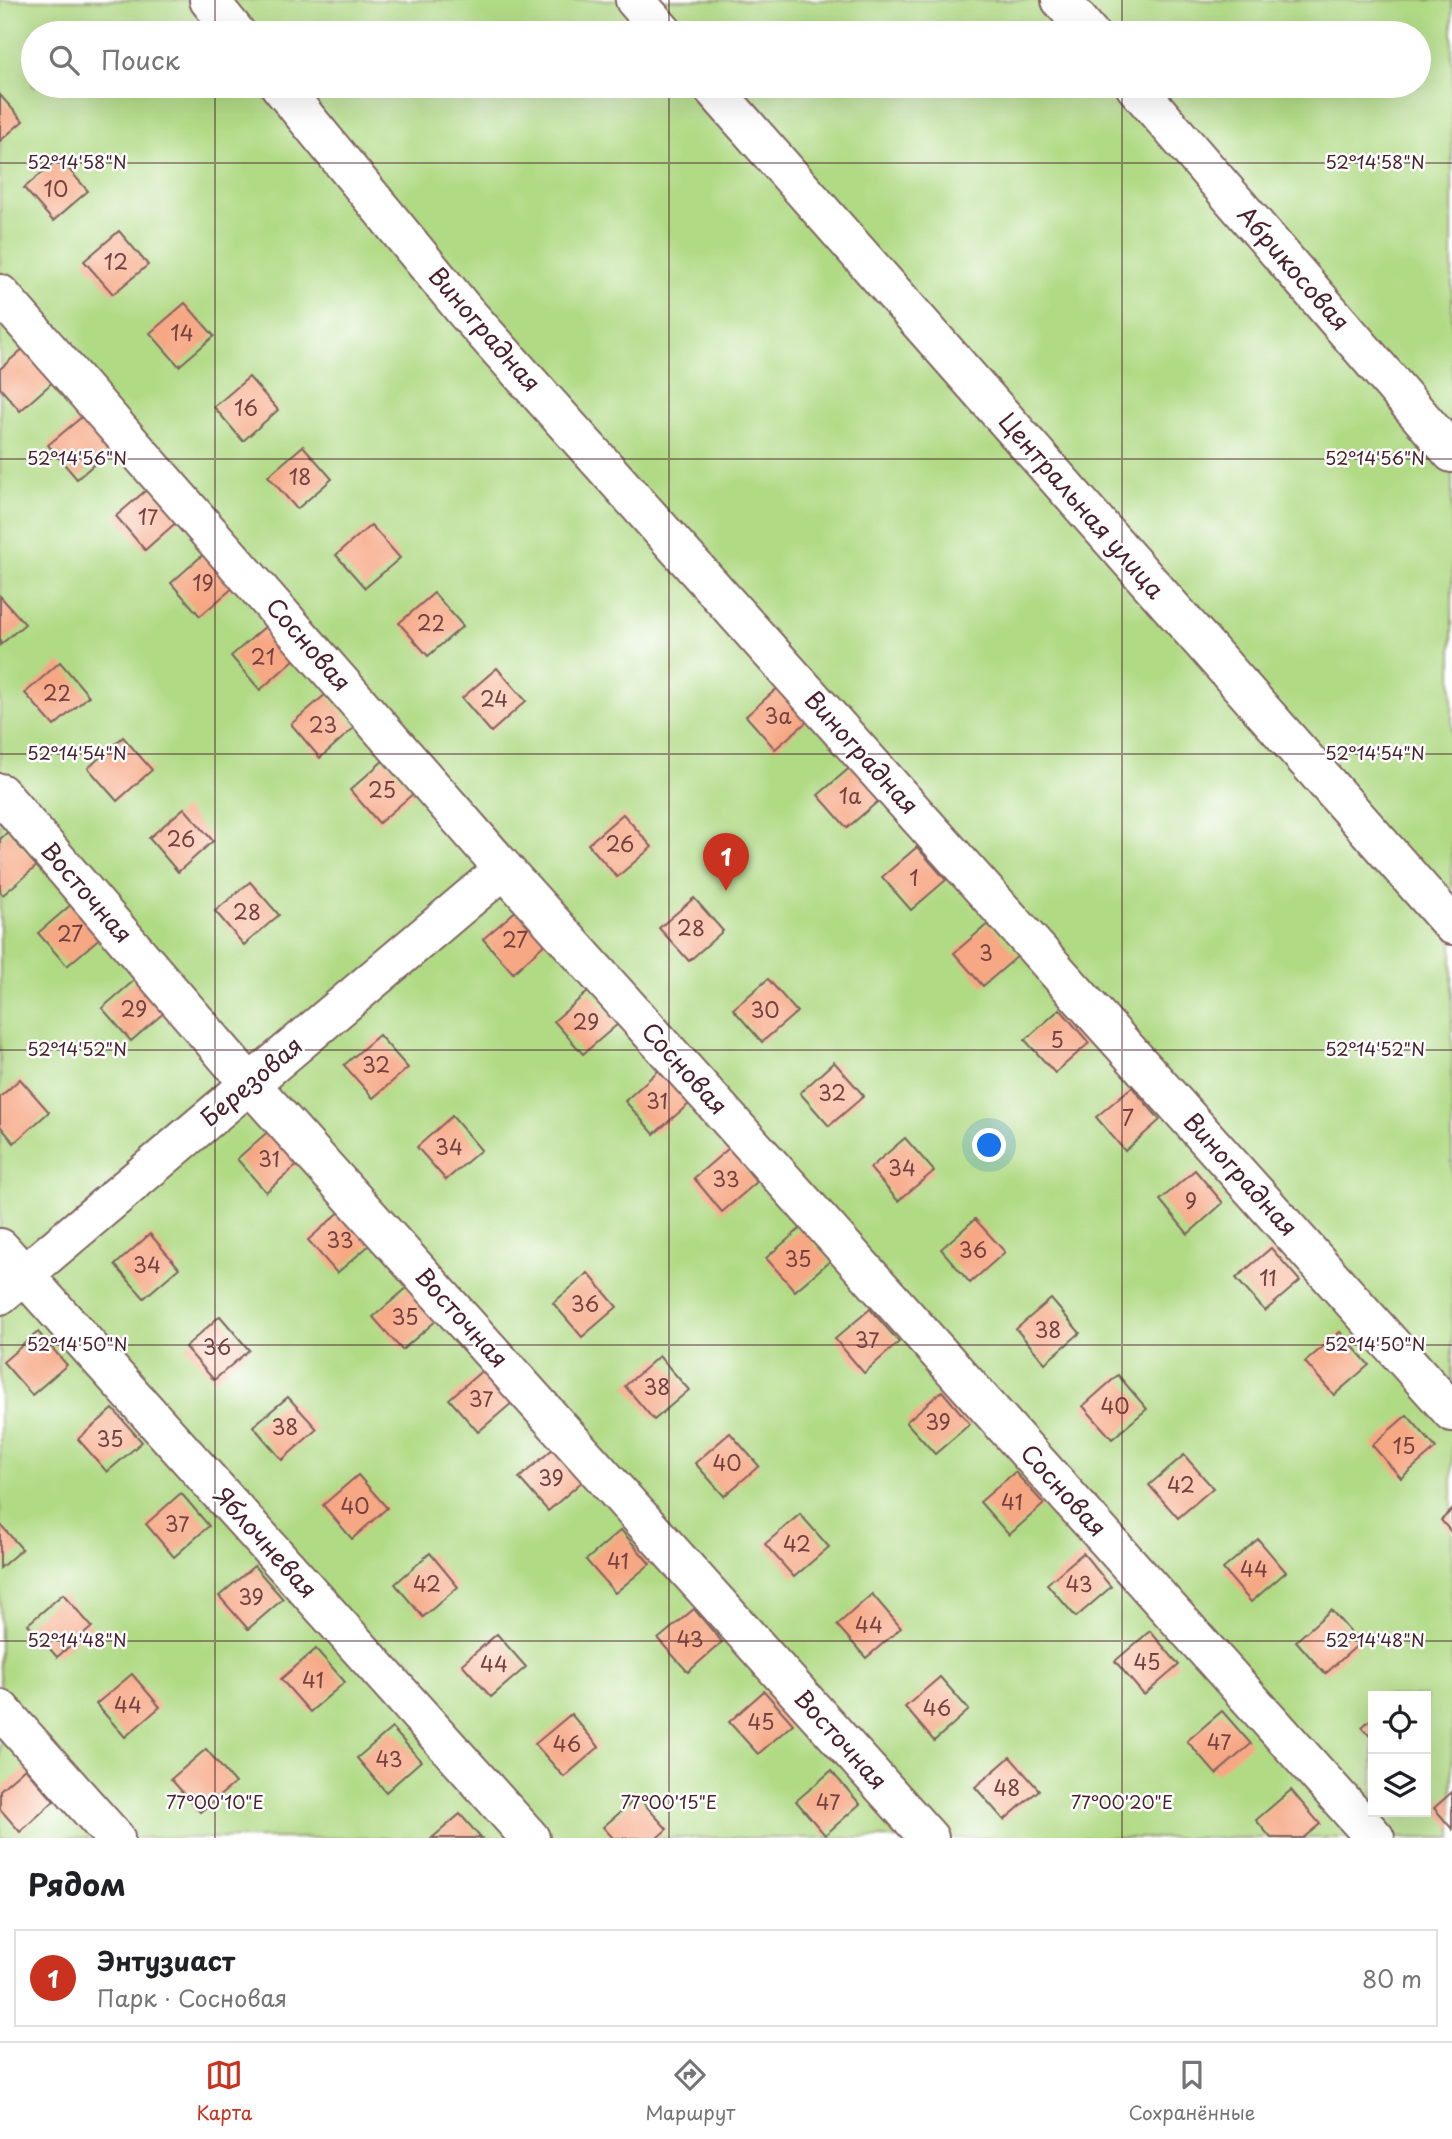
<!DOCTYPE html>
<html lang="ru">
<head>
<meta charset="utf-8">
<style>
  body { margin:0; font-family:"Playpen Sans",sans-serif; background:#f2f2f2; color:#202124 }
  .controls { position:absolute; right:21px; bottom:21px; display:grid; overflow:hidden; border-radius:0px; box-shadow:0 7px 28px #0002 }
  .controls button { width:63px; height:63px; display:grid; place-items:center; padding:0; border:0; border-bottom:2px solid #e0e0e0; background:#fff; color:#202124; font:35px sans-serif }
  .you { position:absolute; left:990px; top:1146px; width:24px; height:24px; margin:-18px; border:5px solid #fff; border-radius:50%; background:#1a73e8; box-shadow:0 0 0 10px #1a73e833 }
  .badge { display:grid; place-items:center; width:46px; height:46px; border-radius:50%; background:#c8321e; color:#fff; font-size:23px; font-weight:700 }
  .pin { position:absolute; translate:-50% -58px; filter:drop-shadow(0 2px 4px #0008) }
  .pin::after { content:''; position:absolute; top:37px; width:24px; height:21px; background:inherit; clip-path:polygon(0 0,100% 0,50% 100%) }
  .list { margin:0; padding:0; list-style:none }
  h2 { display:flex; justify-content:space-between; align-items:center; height:91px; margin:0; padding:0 28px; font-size:30px }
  h2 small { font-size:23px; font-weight:400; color:#757577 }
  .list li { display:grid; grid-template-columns:46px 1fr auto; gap:21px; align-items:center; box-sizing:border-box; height:98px; margin:0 14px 14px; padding:0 14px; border:2px solid #e0e0e0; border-radius:0px }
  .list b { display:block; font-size:26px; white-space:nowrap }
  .list p { margin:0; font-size:23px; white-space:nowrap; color:#757577 }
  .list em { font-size:23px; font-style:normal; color:#757577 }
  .icon { flex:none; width:38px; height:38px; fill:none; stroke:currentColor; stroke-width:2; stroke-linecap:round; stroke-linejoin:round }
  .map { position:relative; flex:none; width:1452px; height:1838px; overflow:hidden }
  .search { position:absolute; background:#fff; box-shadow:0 7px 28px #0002; left:21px; right:21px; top:21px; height:77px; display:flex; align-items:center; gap:18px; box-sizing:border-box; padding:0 24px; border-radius:38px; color:#757577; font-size:26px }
  .sheet { height:203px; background:#fff }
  nav { display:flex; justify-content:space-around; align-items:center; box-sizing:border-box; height:98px; border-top:2px solid #e0e0e0; background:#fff; font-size:19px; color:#757577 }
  nav a { display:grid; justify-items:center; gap:4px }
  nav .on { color:#c8321e }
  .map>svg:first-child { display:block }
  .green { fill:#b1da85; stroke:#7e7c58; stroke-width:2; fill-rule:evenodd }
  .building { fill:#f6a784 }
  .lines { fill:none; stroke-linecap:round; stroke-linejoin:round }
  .minor-casing { stroke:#826460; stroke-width:42 }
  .minor { stroke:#fff; stroke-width:38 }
  .ticks { fill:none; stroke:#4a1f2b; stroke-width:2; stroke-opacity:0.45 }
  .labels { text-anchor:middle; stroke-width:5; stroke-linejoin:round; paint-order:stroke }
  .number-label { font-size:21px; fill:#754141 }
  .street-label { font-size:24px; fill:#4a1f2b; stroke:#fff }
  .ticks-label { font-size:18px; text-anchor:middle; fill:#4a1f2b; stroke:#fff; stroke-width:5; stroke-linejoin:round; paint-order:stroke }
</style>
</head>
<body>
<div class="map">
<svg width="1452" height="1838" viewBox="0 0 1452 1838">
  <rect width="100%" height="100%" fill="#fff"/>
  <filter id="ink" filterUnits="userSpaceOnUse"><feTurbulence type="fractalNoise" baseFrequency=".0143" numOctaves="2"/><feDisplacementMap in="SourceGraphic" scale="14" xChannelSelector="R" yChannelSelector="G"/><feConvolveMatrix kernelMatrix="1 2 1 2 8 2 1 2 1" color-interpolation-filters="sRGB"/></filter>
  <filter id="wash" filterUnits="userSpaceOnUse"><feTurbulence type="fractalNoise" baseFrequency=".00686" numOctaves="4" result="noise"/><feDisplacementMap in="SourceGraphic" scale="28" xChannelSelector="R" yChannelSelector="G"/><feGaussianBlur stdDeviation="1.57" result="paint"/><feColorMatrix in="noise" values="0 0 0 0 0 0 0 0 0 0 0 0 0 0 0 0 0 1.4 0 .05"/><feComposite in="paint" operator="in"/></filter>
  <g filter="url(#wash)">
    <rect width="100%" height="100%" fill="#ebe3c3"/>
    <path class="green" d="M0,0H1452V1838H0ZM33,33H1419V86H33ZM1373,1696H1426V1812H1373Z"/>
    <g id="blocks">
      <g class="building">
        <polygon points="0,95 23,121 0,141"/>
        <polygon points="59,158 88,191 53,221 24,188"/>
        <polygon points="119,231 148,265 113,294 84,261"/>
        <polygon points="185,303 214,336 179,366 150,333"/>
        <polygon points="25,347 54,381 20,411 0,388 0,369"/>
        <polygon points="249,377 278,410 243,441 214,407"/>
        <polygon points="83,416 112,449 77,479 48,445"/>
        <polygon points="303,446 332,479 297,509 268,476"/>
        <polygon points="151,486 180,519 145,550 116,516"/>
        <polygon points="371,525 400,558 365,588 336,555"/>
        <polygon points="206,552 235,586 200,616 171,583"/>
        <polygon points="434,593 463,626 428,656 399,623"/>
        <polygon points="0,596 25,624 0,645"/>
        <polygon points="266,626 295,659 260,690 231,656"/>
        <polygon points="60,662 89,696 54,726 25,693"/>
        <polygon points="497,668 526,701 491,732 462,698"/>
        <polygon points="781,685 810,719 775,749 746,716"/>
        <polygon points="326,694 355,727 320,758 291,724"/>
        <polygon points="123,737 152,770 117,801 88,768"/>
        <polygon points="385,759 414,793 379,823 350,790"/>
        <polygon points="853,765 882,798 847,828 818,795"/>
        <polygon points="184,808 213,841 178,872 149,838"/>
        <polygon points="623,814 652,847 617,877 588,844"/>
        <polygon points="9,831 38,865 3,895 0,892 0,839"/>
        <polygon points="917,847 946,880 911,910 882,877"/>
        <polygon points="250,882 279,915 244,945 215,911"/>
        <polygon points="694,898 723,931 689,961 659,928"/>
        <polygon points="73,903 102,936 67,966 38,933"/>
        <polygon points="518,909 547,942 513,973 483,939"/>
        <polygon points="989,923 1018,956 983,986 954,953"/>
        <polygon points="137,978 166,1011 131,1041 102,1008"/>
        <polygon points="768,979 797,1012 762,1042 733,1009"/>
        <polygon points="589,991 618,1024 583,1054 554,1021"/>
        <polygon points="1060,1009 1089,1043 1055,1073 1025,1040"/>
        <polygon points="379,1035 408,1068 373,1098 344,1065"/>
        <polygon points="834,1062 864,1096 829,1126 800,1093"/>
        <polygon points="659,1070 689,1104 654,1134 625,1101"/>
        <polygon points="20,1079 49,1112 14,1143 0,1126 0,1097"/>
        <polygon points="1132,1087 1160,1120 1125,1151 1096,1117"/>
        <polygon points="452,1116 481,1150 446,1180 417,1147"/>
        <polygon points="272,1128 301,1162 266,1192 237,1159"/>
        <polygon points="905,1138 934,1171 898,1201 870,1168"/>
        <polygon points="729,1148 757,1182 722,1212 694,1178"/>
        <polygon points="1195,1170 1223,1203 1188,1234 1160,1200"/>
        <polygon points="343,1209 372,1243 337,1273 308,1240"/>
        <polygon points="975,1219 1005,1252 970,1283 941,1249"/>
        <polygon points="801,1228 830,1261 795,1291 766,1258"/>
        <polygon points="150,1234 179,1268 144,1298 115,1265"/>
        <polygon points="1271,1248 1300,1281 1265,1311 1236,1278"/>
        <polygon points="588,1273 617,1307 582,1337 553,1303"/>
        <polygon points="408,1287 437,1320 402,1350 373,1317"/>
        <polygon points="1051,1299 1080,1333 1045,1363 1016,1329"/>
        <polygon points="870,1309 899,1342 864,1373 835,1339"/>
        <polygon points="220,1316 249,1350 214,1380 185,1347"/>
        <polygon points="38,1332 67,1365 32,1395 3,1362"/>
        <polygon points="1340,1332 1369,1365 1334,1395 1305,1362"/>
        <polygon points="659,1356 689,1390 654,1420 625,1386"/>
        <polygon points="484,1369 513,1402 478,1432 449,1399"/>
        <polygon points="1118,1375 1147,1409 1112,1439 1083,1406"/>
        <polygon points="942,1391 970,1424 935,1454 906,1422"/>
        <polygon points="288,1397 317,1429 282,1460 253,1426"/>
        <polygon points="113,1409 142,1442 107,1472 78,1439"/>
        <polygon points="1407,1415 1436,1448 1401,1478 1372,1445"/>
        <polygon points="730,1433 759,1466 724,1496 695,1463"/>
        <polygon points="554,1448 583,1481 548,1511 519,1478"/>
        <polygon points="1184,1455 1213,1488 1178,1518 1149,1485"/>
        <polygon points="1015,1472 1044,1504 1009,1535 980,1502"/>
        <polygon points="358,1475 387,1508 352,1539 323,1505"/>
        <polygon points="181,1493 209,1526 174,1557 146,1524"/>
        <polygon points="1452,1510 1452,1533 1441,1520"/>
        <polygon points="800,1514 829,1547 794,1577 765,1544"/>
        <polygon points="0,1524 22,1549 0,1568"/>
        <polygon points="621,1530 650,1564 615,1593 586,1560"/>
        <polygon points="1258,1539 1286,1572 1251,1602 1223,1569"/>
        <polygon points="430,1553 458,1587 423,1617 395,1584"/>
        <polygon points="1083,1553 1111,1587 1076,1617 1047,1584"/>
        <polygon points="254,1566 283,1599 248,1629 219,1596"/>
        <polygon points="63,1594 92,1627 57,1657 28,1624"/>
        <polygon points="872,1594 901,1628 866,1658 837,1625"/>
        <polygon points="694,1609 722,1642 688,1672 658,1639"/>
        <polygon points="1331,1610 1360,1643 1325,1674 1296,1641"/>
        <polygon points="1150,1631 1179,1665 1144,1695 1115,1661"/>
        <polygon points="497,1634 526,1667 491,1697 462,1664"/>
        <polygon points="316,1649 345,1682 310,1712 281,1679"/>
        <polygon points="132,1674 160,1707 125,1737 96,1704"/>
        <polygon points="940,1677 969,1710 934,1741 905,1707"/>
        <polygon points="764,1691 793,1724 758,1754 729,1722"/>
        <polygon points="1222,1711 1251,1744 1216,1774 1187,1741"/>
        <polygon points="571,1714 599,1747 564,1777 535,1744"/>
        <polygon points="1373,1717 1373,1740 1362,1727"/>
        <polygon points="392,1728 421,1761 386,1792 357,1758"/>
        <polygon points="206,1749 235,1783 200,1812 171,1779"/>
        <polygon points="1010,1757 1039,1790 1004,1820 975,1787"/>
        <polygon points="25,1768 54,1801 20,1832 0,1809 0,1790"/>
        <polygon points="831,1771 860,1804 825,1835 796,1801"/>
        <polygon points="1291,1790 1320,1824 1303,1838 1271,1838 1256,1820"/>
        <polygon points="1452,1792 1452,1829 1434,1808"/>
        <polygon points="638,1797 667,1829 657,1838 613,1838 603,1827"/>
        <polygon points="460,1814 481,1838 432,1838"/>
      </g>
    </g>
  </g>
  <g filter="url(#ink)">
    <use href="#blocks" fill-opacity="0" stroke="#826460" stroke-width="2"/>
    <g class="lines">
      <defs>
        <g id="minor">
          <polyline points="209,0 236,33"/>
          <polyline points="635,0 664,33"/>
          <polyline points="1061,0 1089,33"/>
          <polyline points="280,86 464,310 1452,1412"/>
          <polyline points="711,86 1452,925"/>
          <polyline points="1135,86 1452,453"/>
          <polyline points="0,294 504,869 1375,1838"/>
          <polyline points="0,793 250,1084 929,1838"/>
          <polyline points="0,1248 530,1838"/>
          <polyline points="0,1295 504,869"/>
          <polyline points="0,1709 115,1838"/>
        </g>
      </defs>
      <use href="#minor" class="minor-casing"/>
      <use href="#minor" class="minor"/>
    </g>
  </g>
  <path class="ticks" d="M215,0V33M669,0V33M1122,0V33M215,86V1838M669,86V1838M1122,86V1838M0,163H1452M0,459H1452M0,754H1452M0,1050H1452M0,1345H1452M0,1641H1452"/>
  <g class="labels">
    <g class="number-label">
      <text x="56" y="197">10</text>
      <text x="116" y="270">12</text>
      <text x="182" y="341">14</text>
      <text x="246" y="416">16</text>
      <text x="300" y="485">18</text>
      <text x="148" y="525">17</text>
      <text x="203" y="591">19</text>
      <text x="431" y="631">22</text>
      <text x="263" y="665">21</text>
      <text x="57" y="701">22</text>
      <text x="494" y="707">24</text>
      <text x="778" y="724">3а</text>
      <text x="323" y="733">23</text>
      <text x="382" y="798">25</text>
      <text x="850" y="804">1а</text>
      <text x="181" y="847">26</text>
      <text x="620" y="852">26</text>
      <text x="914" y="886">1</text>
      <text x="247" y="920">28</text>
      <text x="691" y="936">28</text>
      <text x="70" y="942">27</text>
      <text x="515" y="948">27</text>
      <text x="986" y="961">3</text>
      <text x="134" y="1017">29</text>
      <text x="765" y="1018">30</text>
      <text x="586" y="1030">29</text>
      <text x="1057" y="1048">5</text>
      <text x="376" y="1073">32</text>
      <text x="832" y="1101">32</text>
      <text x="657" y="1109">31</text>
      <text x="1128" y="1126">7</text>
      <text x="449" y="1155">34</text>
      <text x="269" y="1167">31</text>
      <text x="902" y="1176">34</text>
      <text x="726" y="1187">33</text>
      <text x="1191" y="1209">9</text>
      <text x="340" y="1248">33</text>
      <text x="973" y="1258">36</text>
      <text x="798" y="1267">35</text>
      <text x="147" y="1273">34</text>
      <text x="1268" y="1286">11</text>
      <text x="585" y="1312">36</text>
      <text x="405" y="1325">35</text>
      <text x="1048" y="1338">38</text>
      <text x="867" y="1348">37</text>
      <text x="217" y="1355">36</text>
      <text x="657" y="1395">38</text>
      <text x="481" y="1407">37</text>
      <text x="1115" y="1414">40</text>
      <text x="938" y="1430">39</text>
      <text x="285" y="1435">38</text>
      <text x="110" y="1447">35</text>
      <text x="1404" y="1454">15</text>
      <text x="727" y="1471">40</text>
      <text x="551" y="1486">39</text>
      <text x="1181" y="1493">42</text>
      <text x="1012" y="1510">41</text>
      <text x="355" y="1514">40</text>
      <text x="177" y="1532">37</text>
      <text x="797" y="1552">42</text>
      <text x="618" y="1569">41</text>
      <text x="1254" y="1577">44</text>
      <text x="427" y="1592">42</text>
      <text x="1079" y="1592">43</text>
      <text x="251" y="1605">39</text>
      <text x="869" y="1633">44</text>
      <text x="690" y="1647">43</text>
      <text x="1147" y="1670">45</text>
      <text x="494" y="1672">44</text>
      <text x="313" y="1688">41</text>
      <text x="128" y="1713">44</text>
      <text x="937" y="1716">46</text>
      <text x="761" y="1730">45</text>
      <text x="1219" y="1750">47</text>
      <text x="567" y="1752">46</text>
      <text x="389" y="1767">43</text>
      <text x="1007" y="1796">48</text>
      <text x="828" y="1810">47</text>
    </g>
    <g class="street-label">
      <text transform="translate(1293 269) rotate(49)" y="8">Абрикосовая</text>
      <text transform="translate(484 330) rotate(49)" y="8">Виноградная</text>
      <text transform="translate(1081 506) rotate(49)" y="8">Центральная улица</text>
      <text transform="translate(308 645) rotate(49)" y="8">Сосновая</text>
      <text transform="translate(861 753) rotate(48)" y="8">Виноградная</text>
      <text transform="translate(86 893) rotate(49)" y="8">Восточная</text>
      <text transform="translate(684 1069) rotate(48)" y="8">Сосновая</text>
      <text transform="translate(252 1082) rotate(-40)" y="8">Березовая</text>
      <text transform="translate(1240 1175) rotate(48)" y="8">Виноградная</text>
      <text transform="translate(461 1318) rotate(48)" y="8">Восточная</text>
      <text transform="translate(1063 1491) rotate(48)" y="8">Сосновая</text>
      <text transform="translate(265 1543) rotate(48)" y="8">Яблочневая</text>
      <text transform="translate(840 1740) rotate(48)" y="8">Восточная</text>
    </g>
  </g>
  <g class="ticks-label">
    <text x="77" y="169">52°14'58"N</text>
    <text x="1375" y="169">52°14'58"N</text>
    <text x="77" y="465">52°14'56"N</text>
    <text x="1375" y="465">52°14'56"N</text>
    <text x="77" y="760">52°14'54"N</text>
    <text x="1375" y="760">52°14'54"N</text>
    <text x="77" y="1056">52°14'52"N</text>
    <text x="1375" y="1056">52°14'52"N</text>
    <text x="77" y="1351">52°14'50"N</text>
    <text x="1375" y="1351">52°14'50"N</text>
    <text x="77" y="1647">52°14'48"N</text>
    <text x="1375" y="1647">52°14'48"N</text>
    <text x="215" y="1809">77°00'10"E</text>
    <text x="669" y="1809">77°00'15"E</text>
    <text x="1122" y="1809">77°00'20"E</text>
  </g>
</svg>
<div class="controls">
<button><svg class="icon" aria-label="locate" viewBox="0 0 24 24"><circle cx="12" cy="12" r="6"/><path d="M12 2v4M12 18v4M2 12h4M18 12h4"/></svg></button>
<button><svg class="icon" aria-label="layers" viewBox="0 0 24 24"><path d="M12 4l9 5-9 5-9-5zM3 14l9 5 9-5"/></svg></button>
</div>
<div class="you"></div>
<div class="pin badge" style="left:726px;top:891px">1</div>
<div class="search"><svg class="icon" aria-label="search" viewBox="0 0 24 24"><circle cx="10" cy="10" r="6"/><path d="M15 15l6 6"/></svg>Поиск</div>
</div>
<section class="sheet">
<h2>Рядом<small></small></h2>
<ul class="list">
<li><span class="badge">1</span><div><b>Энтузиаст</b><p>Парк · Сосновая</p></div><em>80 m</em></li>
</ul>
</section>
<nav>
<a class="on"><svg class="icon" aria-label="map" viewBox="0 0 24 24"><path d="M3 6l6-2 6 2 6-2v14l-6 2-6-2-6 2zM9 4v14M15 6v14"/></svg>Карта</a>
<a><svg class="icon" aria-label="directions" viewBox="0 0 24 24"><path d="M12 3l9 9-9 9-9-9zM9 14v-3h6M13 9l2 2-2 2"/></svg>Маршрут</a>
<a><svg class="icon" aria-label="saved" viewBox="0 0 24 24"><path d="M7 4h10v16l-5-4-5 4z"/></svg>Сохранённые</a>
</nav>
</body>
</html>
